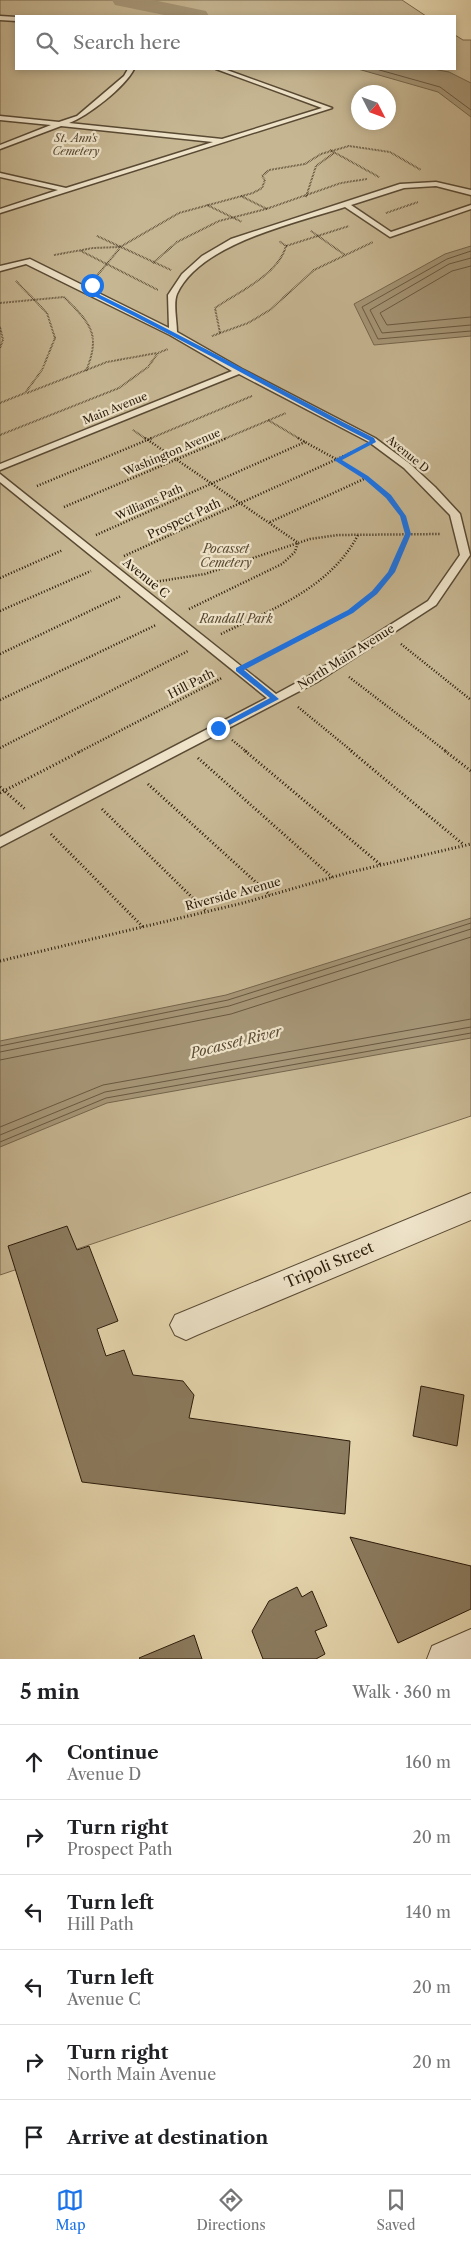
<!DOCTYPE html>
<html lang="en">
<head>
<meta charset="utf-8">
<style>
  body { margin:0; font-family:"Libre Caslon Text",serif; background:#f6f6f6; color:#202124 }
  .compass { position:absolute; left:351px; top:85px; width:45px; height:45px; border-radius:50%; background:#fff; box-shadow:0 2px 8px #0003; rotate:132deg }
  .stop { position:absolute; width:15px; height:15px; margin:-11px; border:4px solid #1a73e8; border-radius:50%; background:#fff }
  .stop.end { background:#1a73e8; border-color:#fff; box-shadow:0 1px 5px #0008 }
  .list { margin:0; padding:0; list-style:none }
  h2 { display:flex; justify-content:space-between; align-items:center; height:65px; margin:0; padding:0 20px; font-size:21px }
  h2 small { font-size:16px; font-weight:400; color:#757577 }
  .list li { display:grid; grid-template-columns:32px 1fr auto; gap:15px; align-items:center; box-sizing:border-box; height:75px; padding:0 20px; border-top:1px solid #e0e0e0 }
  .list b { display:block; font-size:19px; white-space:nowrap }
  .list p { margin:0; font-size:16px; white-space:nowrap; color:#757577 }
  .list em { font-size:16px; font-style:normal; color:#757577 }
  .icon { flex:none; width:28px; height:28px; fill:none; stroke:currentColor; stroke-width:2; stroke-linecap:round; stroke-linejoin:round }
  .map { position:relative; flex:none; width:471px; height:1659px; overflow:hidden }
  .search { position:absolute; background:#fff; box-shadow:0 2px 8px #0003; left:15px; right:15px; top:15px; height:55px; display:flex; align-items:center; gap:12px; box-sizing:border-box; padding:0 18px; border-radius:0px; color:#757577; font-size:19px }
  .sheet { height:515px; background:#fff }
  nav { display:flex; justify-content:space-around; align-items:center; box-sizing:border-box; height:70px; border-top:1px solid #e0e0e0; background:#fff; font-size:14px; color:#757577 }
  nav a { display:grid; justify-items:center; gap:2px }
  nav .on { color:#1a73e8 }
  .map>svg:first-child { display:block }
  .green { fill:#c6b692; stroke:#78684e; fill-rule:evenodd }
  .water { fill:#a69677; stroke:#74654c }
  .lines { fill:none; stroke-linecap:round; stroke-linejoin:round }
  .shore { stroke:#685841; stroke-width:1 }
  .river { fill:#a69677; fill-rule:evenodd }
  .building { fill:#8c7c60; stroke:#2a1b0b }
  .lane-casing { stroke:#594a34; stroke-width:3 }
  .street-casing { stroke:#594a34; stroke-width:2 }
  .path-far2 { stroke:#2a1b0b; stroke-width:2; stroke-dasharray:0.5 1; stroke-linecap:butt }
  .path-far1 { stroke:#2a1b0b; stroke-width:2.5; stroke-dasharray:1 2; stroke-linecap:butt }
  .path { stroke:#2a1b0b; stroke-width:3; stroke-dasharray:1 2.5; stroke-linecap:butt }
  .lane { fill:#efe4ca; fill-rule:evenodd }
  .street { fill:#efe4ca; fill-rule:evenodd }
  .route { fill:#1a73e8 }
  .labels { text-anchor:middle; stroke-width:4.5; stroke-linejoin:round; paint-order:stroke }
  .far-park-label { font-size:11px; font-style:italic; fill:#594a34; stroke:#efe4ca }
  .far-street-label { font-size:11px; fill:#2a1b0b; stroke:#efe4ca }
  .street-label { font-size:12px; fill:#2a1b0b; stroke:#efe4ca }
  .park-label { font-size:12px; font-style:italic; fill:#594a34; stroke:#efe4ca }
  .water-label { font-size:14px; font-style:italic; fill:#5c4c36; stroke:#efe4ca }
  .near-street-label { font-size:15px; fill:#2a1b0b; stroke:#efe4ca }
</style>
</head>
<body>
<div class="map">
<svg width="471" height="1659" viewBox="0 0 471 1659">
  <rect width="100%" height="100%" fill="#e6d6ae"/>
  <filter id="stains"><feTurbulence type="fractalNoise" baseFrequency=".004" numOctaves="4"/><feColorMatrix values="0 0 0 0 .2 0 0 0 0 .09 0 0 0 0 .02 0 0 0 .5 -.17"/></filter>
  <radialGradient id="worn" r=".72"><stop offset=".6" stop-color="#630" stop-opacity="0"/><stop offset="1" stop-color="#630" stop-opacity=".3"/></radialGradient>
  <path class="green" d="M0,0H402L426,16H16V69H455V35L463,40H471V1116L0,1275ZM358,92H388V122H358Z"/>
  <g class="water">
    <polygon points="358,69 433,69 449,72 471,83 471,117 438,92"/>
    <polygon points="471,246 471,336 374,345 354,304 445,254"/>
    <polygon points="471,918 471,1038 107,1103 0,1147 0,1041 226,995"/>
  </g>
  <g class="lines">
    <g class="shore">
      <polyline points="376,69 440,87 471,110"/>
      <polyline points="471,251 447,259 362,307 378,339 471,331"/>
      <polyline points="471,258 449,264 370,310 382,333 471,325"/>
      <polyline points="471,266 452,271 380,313 387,325 471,317"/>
      <polyline points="0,1046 228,1000 471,923"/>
      <polyline points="0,1052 229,1006 471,929"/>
      <polyline points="0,1060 231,1014 471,937"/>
      <polyline points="0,1127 103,1085 471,1019"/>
      <polyline points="0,1135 105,1092 471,1027"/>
      <polyline points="0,1142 106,1098 471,1033"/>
    </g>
    <polygon class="river" points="112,0 153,0 206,11 209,16 169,16 115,5"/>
  </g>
  <g class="building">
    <polygon points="67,1226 77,1250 89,1246 118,1321 97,1329 106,1356 124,1350 133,1375 183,1381 194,1395 189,1418 350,1441 345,1514 82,1482 8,1246"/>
    <polygon points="421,1386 464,1395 457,1446 413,1436"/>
    <polygon points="350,1537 471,1566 471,1609 398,1643"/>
    <polygon points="297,1587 302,1597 312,1591 327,1626 315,1631 325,1654 316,1659 263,1659 252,1631 269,1601"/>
    <polygon points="194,1635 202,1659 140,1659 139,1658"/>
  </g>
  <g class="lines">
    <defs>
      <g id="lane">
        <polygon points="0,16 16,17 16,21 0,20"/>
        <path d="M128,69H134C125,87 88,116 69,123L222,139L322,108L216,69H224L332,108L0,213V209L58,190L0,177V173L66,188L213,142L61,126L0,149V145L51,125L0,120V116L59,122L77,116L124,76Z"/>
        <path d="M436,182L471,190V195L436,186L404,188L351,205L391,232L471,205V209L390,237L345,207C296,223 200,243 177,294C173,303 177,321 177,332L242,369L375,438L410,464L435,487L460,514L470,555L436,605L317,682L0,847V837L267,698L0,482V474L276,694L309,676L428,601L460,555L450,515L404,468L369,442L239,374L0,470V464L232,371L170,335L26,264L0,271V266L30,259L169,328L168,295L182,274L202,256L231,239L400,184Z"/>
      </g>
      <g id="street">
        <polygon points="471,1193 471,1220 197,1335 186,1340 175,1335 170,1325 175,1315"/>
        <polygon points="471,1629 471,1659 427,1659 432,1646"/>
      </g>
    </defs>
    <use href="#lane" class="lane-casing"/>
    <use href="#street" class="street-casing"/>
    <g class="path-far2">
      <polyline points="330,150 379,177"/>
      <polyline points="241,196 267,209"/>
      <polyline points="306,197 316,166 334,153"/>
      <polyline points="207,205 242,222"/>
      <polyline points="386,213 418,202"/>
      <polyline points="311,231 345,255"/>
      <polyline points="97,236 171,270"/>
      <polyline points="286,246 349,226"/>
      <polyline points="81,251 158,290"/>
      <polyline points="54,255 93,248 120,247 179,213 253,193 262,188 265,180 262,176 269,170 305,164 321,154 349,146 390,152 421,170"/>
      <polyline points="153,263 177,242 219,221 266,209 341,183 367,179"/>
      <polyline points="95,278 120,248"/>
      <path d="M0,303L64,297C91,324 101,334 86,371"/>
      <polyline points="0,327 3,340 0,348"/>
      <path d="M220,333L215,308C238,292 278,275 286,246L279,241"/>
      <polyline points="212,336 248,323 270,310 314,270 373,242"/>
      <polyline points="27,393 107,362 157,353"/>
      <polyline points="0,403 25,393 42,370 55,338 47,313 16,281"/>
      <polyline points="268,420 300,439"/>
      <polyline points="133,430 146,439"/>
      <polyline points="0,435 119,388 148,367 158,353 168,349"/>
      <polyline points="149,439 252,396"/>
      <polyline points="224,439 286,413"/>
    </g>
    <g class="path-far1">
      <polyline points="145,438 297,542"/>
      <polyline points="37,486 152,438"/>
      <polyline points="64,507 227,438"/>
      <polyline points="270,522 366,478"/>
      <polyline points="96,535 305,442"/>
      <polyline points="124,556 357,450"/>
      <polyline points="0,578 63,550"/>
      <polyline points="154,582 205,574 310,539 338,535 441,534"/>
      <polyline points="189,609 282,564 295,552 298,542"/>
      <polyline points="0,611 91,571"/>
      <path d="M221,634C273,609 330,588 358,535"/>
      <polyline points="401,644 471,700"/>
      <polyline points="0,654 121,596"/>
      <path d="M256,660C289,643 351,617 375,592C386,581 393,568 399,554C405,540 411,529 402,514C379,478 334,459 298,438"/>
      <polyline points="349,677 447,752"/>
      <polyline points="0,700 156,625"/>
      <polyline points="298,707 353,752"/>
      <polyline points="232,740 247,752"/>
      <polyline points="0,748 188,651"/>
      <polyline points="79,752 222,678"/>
    </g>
    <g class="path">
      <polyline points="245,751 381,865"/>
      <polyline points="351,751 464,845"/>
      <polyline points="445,751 471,771"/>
      <polyline points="198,758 333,878"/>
      <polyline points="148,784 270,895"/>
      <polyline points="0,787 25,809"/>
      <polyline points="0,793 81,751"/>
      <polyline points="102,809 206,911"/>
      <polyline points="51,834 143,927"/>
      <polyline points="0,961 243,903 347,873 471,844"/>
    </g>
    <use href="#lane" class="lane"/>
    <use href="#street" class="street"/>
  </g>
  <path class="route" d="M92,284L95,285L96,293C190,339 281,390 374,438L376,442L342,460L368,476L391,495L406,516L411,534L395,572L377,594L353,613L244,670L279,699L220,730L214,728L270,698L236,671V668L348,610L372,591L388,572L405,534L400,516L386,498L364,479L334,460L370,441C277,393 186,341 92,295L90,285Z"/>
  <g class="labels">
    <g class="far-park-label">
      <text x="76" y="142">St. Ann's<tspan x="76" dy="13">Cemetery</tspan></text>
    </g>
    <g class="far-street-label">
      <text transform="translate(115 408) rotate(-22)" y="4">Main Avenue</text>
      <text transform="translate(172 452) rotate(-23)" y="4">Washington Avenue</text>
      <text transform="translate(408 454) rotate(39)" y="4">Avenue D</text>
      <text transform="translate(149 502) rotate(-24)" y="4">Williams Path</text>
    </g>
    <g class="street-label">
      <text transform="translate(184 519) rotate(-25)" y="4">Prospect Path</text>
      <text transform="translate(146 578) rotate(39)" y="4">Avenue C</text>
      <text transform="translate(346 657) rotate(-32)" y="4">North Main Avenue</text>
      <text transform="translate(191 684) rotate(-27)" y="4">Hill Path</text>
      <text transform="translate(233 894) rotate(-15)" y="4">Riverside Avenue</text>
    </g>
    <g class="park-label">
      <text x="226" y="553">Pocasset<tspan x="226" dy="14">Cemetery</tspan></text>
      <text x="236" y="623">Randall Park</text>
    </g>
    <g class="water-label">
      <text transform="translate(236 1042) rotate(-14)" y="5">Pocasset River</text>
    </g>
    <g class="near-street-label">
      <text transform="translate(329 1265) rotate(-23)" y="5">Tripoli Street</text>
    </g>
  </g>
  <rect width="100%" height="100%" filter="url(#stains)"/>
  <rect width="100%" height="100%" fill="url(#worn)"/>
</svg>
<svg class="compass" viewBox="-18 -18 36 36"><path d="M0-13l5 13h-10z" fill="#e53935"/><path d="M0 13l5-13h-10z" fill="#757577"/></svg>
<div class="stop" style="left:92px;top:285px"></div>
<div class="stop end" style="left:218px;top:728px"></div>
<div class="search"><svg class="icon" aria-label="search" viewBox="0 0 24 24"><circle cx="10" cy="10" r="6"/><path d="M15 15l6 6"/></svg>Search here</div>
</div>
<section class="sheet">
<h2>5 min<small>Walk · 360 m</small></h2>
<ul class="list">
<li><svg class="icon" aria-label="ahead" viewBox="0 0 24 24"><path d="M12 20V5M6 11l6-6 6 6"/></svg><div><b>Continue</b><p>Avenue D</p></div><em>160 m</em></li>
<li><svg class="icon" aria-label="right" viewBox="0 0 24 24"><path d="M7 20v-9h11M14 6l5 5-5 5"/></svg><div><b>Turn right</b><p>Prospect Path</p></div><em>20 m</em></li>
<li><svg class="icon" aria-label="left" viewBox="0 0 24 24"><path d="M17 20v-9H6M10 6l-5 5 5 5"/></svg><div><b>Turn left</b><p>Hill Path</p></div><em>140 m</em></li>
<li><svg class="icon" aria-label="left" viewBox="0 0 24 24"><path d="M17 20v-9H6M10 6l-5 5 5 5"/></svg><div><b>Turn left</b><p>Avenue C</p></div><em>20 m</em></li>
<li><svg class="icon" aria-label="right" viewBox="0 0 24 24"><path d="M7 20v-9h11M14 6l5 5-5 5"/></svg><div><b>Turn right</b><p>North Main Avenue</p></div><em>20 m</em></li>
<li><svg class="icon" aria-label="arrive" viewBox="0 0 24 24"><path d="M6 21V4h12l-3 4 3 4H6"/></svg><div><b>Arrive at destination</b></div></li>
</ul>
</section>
<nav>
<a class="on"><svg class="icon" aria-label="map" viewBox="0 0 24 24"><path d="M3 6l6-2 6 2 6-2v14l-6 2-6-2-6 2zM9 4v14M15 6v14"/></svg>Map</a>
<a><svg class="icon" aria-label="directions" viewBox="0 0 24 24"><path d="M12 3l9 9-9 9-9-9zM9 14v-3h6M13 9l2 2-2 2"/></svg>Directions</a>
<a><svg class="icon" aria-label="saved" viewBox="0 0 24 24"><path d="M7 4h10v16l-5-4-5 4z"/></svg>Saved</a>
</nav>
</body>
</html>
